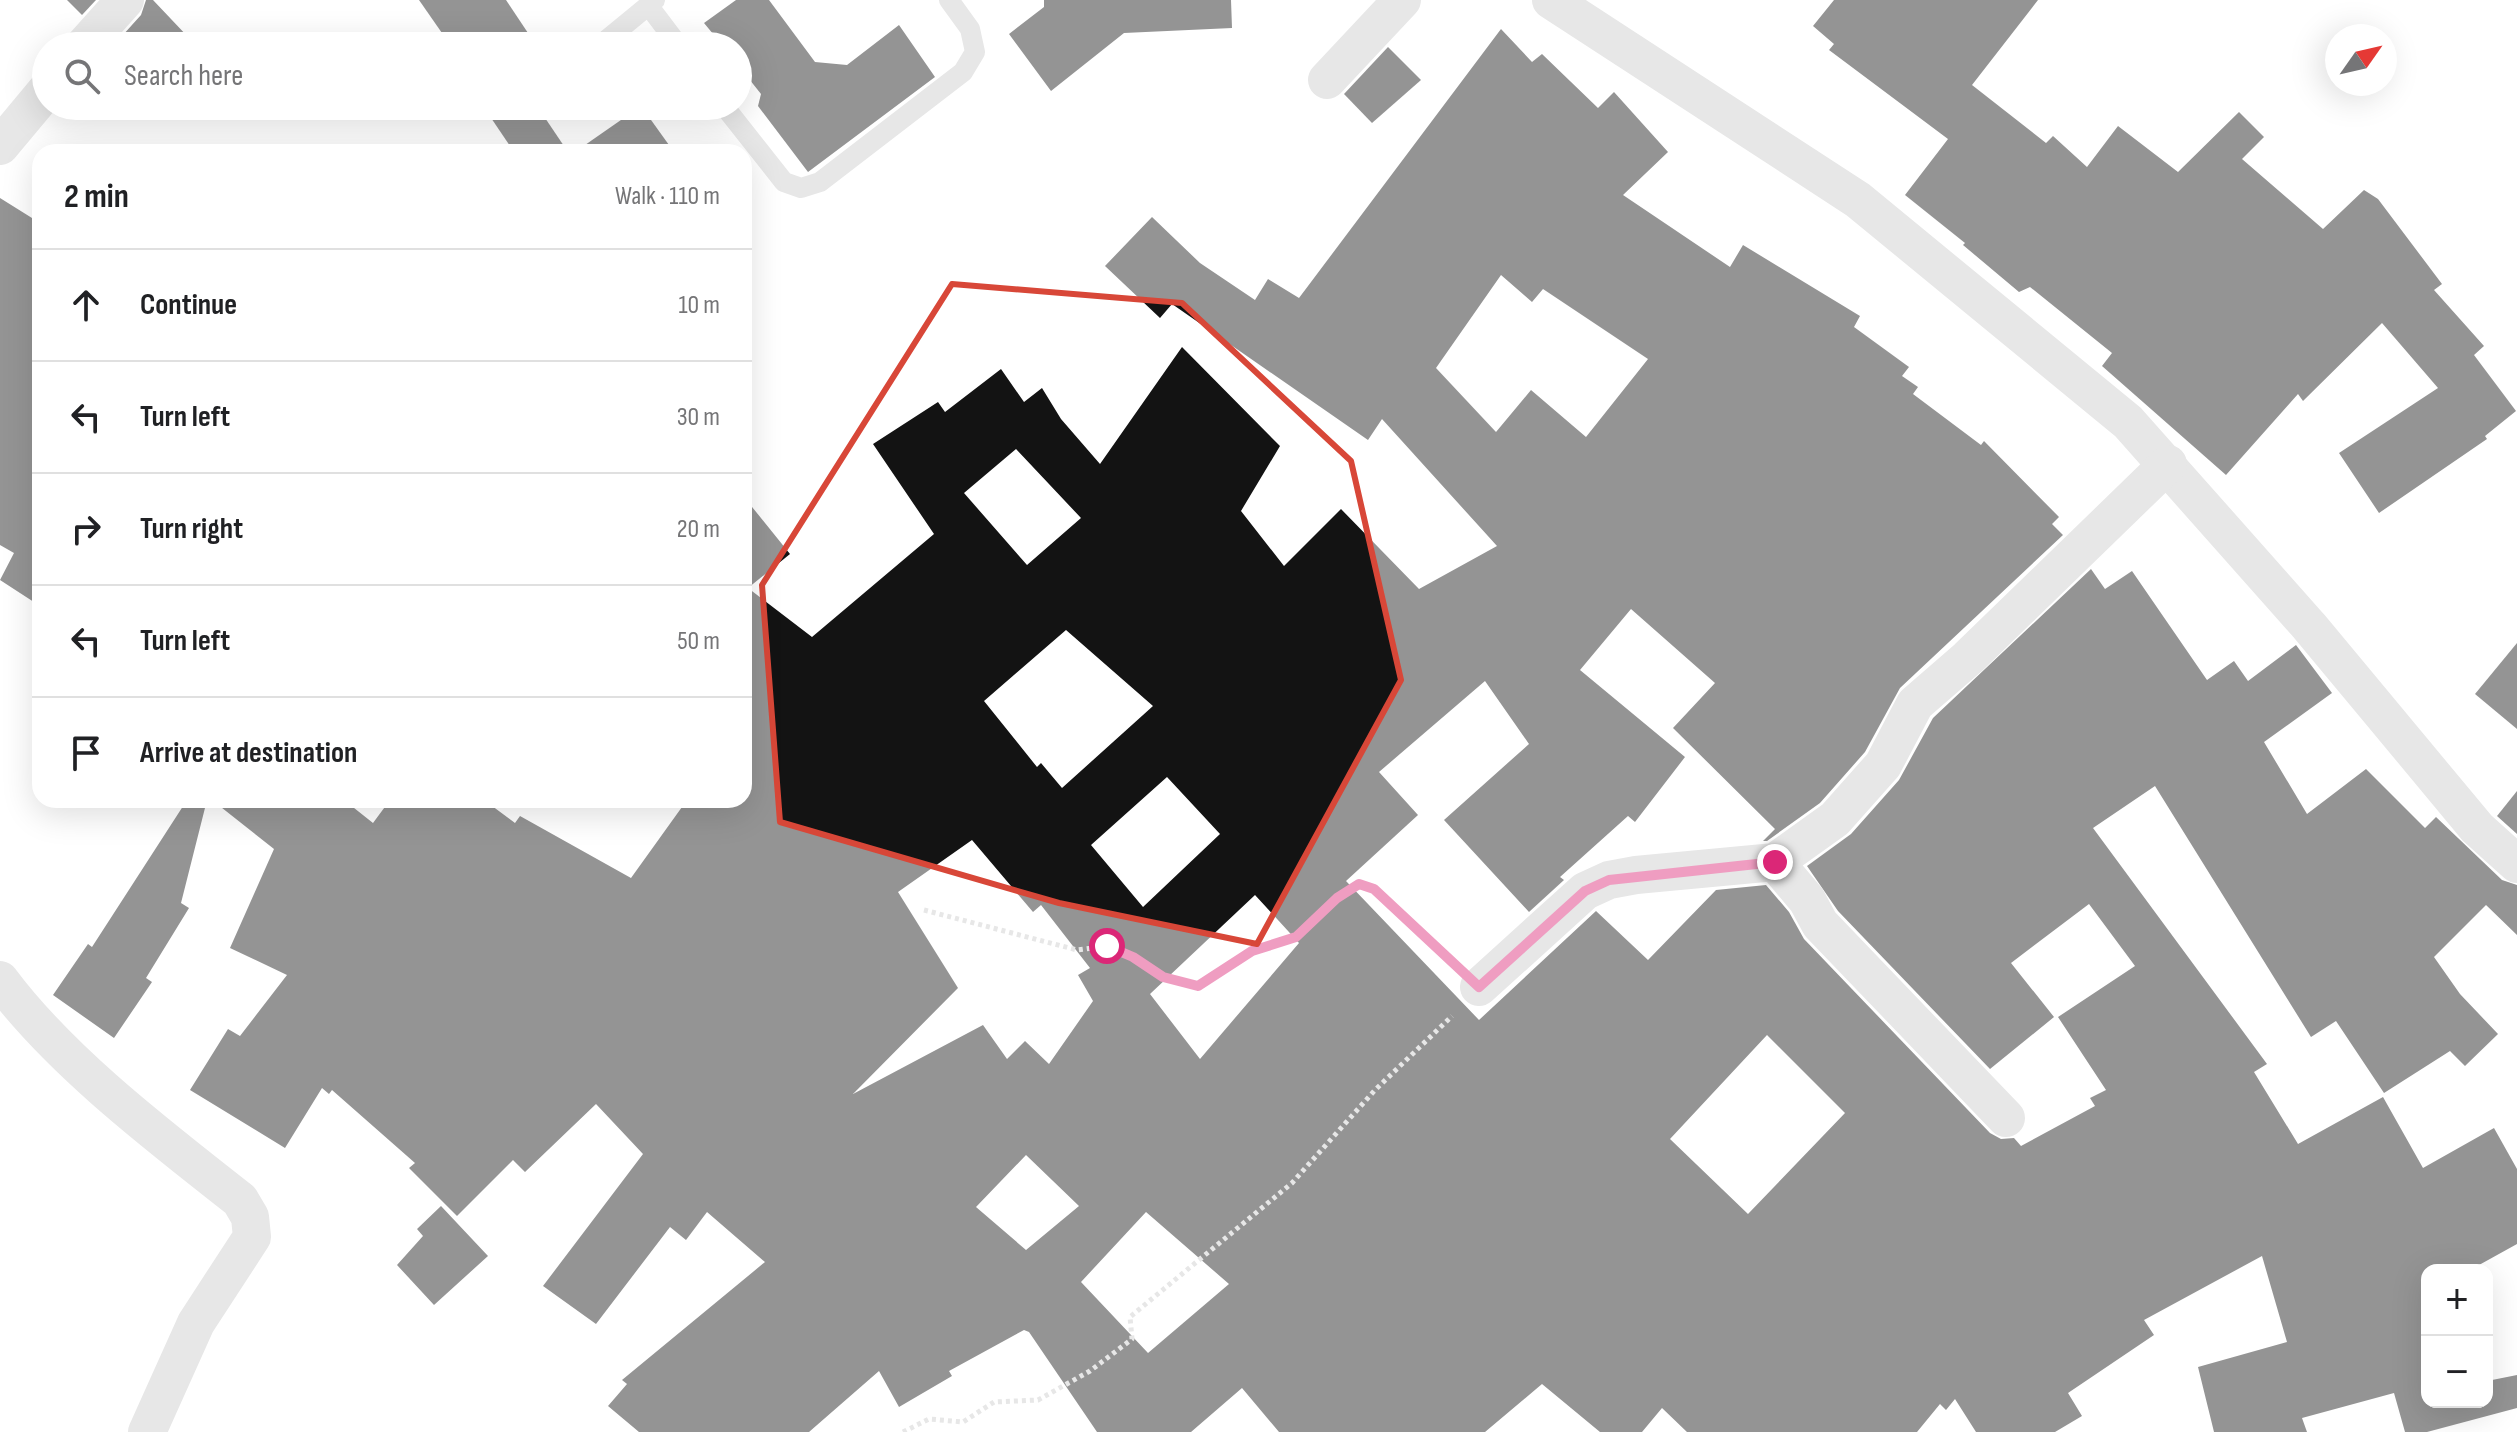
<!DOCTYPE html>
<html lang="en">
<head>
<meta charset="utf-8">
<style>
  body { margin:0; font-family:"Sofia Sans Condensed",sans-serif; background:#f2f2f2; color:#202124 }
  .controls { position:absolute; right:24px; bottom:24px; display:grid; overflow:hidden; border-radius:16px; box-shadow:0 8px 32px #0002 }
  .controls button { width:72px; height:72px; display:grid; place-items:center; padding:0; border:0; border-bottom:2px solid #e0e0e0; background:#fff; color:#202124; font:40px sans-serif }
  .compass { position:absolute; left:2325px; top:24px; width:72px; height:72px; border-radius:50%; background:#fff; box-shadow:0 8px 32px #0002; rotate:56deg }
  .stop { position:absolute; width:24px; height:24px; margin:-18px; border:6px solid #db2777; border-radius:50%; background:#fff }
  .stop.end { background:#db2777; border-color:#fff; box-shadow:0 2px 8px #0008 }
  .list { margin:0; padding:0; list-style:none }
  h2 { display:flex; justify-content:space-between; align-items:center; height:104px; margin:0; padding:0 32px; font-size:34px }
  h2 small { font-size:26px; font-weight:400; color:#757577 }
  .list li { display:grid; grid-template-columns:52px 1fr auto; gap:24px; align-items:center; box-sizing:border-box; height:112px; padding:0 32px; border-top:2px solid #e0e0e0 }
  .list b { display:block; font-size:30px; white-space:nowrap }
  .list em { font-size:26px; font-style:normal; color:#757577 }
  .icon { flex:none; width:44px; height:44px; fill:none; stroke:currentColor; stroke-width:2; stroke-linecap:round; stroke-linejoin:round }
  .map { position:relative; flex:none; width:2517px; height:1432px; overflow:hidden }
  .search { position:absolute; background:#fff; box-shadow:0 8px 32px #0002; left:32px; top:32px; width:720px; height:88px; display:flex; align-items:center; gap:20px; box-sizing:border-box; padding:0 28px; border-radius:44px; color:#757577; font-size:30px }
  .panel { position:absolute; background:#fff; box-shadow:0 8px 32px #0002; left:32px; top:144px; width:720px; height:664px; border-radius:24px }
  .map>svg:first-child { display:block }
  .building { fill:#131313; fill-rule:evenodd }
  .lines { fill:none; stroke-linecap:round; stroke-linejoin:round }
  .path { stroke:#c9c9c9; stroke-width:5; stroke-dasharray:4 4; stroke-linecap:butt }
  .service { stroke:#c9c9c9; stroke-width:20 }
  .minor { stroke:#c9c9c9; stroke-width:38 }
  .route { stroke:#db2777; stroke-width:10 }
  .marked { fill:none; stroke:#d84738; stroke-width:6; stroke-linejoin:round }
</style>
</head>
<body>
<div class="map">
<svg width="2517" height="1432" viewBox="0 0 2517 1432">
  <rect width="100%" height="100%" fill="#fff"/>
  <g class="building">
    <polygon points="67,0 96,0 82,15"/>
    <polygon points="146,0 153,0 189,38 180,46 113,46 141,15"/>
    <polygon points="419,0 506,0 528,33 509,46 451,46"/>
    <polygon points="736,0 769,0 815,62 847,65 899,25 935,77 808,172 758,106 761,94 738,65 738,46 723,46 704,23"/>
    <polygon points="1044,0 1231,0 1232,28 1124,33 1051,91 1009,34 1044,7"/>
    <polygon points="1834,0 2038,0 1972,85 2046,143 2053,136 2087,167 2118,126 2178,172 2239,112 2264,137 2242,159 2323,229 2364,190 2378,199 2442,284 2434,290 2484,346 2474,355 2516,411 2485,436 2487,439 2379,513 2339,453 2438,388 2382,323 2303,401 2298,394 2226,475 2102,366 2112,353 2030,287 2019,292 1963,245 1965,243 1905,195 1948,139 1829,50 1834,44 1813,26"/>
    <path d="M1501,29L1532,62L1542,54L1598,108L1614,92L1668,152L1623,195L1730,267L1743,245L1860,316L1854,327L1909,367L1902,376L1918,387L1913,394L1981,445L1984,441L2059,517L2052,524L2063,535L1900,688L1865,752L1820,803L1767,841H1763L1775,829L1673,728L1715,683L1631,609L1580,670L1685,757L1635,822L1628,816L1560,877L1564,880L1529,912L1444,820L1529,744L1485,681L1379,772L1418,815L1346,881L1479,1020L1596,911L1648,960L1716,890L1766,885L1789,912L1804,939L1990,1133L2001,1139L2014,1138L2021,1146L2095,1106L2090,1098L2106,1090L2058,1017L2135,966L2089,904L2011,963L2054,1017L1990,1069L1838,911L1807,866L1851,834L1899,780L1933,718L2091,569L2105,589L2132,571L2207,680L2234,661L2248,681L2296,645L2332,693L2264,742L2307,814L2366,769L2425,828L2436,817L2502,880L2517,885V935L2486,905L2434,957L2460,994L2498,1034L2465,1066L2450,1051L2384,1093L2336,1021L2311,1037L2155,786L2093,828L2267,1064L2254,1072L2298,1144L2383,1097L2423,1168L2494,1128L2517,1169V1244L2470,1270H2427V1402H2487V1381L2517,1375V1408L2427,1432H2405L2394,1393L2302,1418L2307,1432H2214L2198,1367L2287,1342L2262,1256L2144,1320L2154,1335L2068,1393L2082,1416L2055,1432H1976L1955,1399L1946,1410L1940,1404L1917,1432H1687L1662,1408L1642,1432H1600L1542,1384L1485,1432H1279L1242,1388L1191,1432H1097L1029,1332L1024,1330L949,1371L952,1376L899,1407L879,1371L809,1432H639L608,1406L627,1384L622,1380L765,1262L707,1212L686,1240L670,1227L596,1324L543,1286L643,1154L596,1104L525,1172L513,1160L457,1216L409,1168L415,1163L332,1090L329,1094L322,1088L285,1148L190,1090L228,1029L240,1036L287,975L230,948L274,849L212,800H344L373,823L390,800H484L515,823L520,816L631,878L687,800H744V497L790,554L748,588L812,637L934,534L873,444L938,402L945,412L1001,369L1024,402L1042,388L1061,419L1100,464L1182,347L1280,446L1241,511L1284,566L1341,509L1419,589L1497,546L1382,419L1368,440L1172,304L1160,318L1105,266L1152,217L1200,263L1255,300L1268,279L1299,298ZM1501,275L1532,302L1543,289L1648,359L1586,437L1531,390L1496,432L1436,368ZM1016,449L1081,518L1027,565L964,493ZM1066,630L1153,706L1062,788L1041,763L1037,767L984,701ZM1167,777L1220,834L1143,907L1091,845ZM972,840L1033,912L1041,905L1090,968L1078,975L1093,1001L1049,1064L1025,1041L1007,1059L983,1025L853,1094L958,988L898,892ZM1255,895L1299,943L1200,1059L1150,994ZM1767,1035L1845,1113L1748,1214L1670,1139ZM1026,1155L1079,1206L1026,1250L976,1207ZM1146,1212L1229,1284L1148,1353L1081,1282Z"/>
    <polygon points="1388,47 1421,80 1372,123 1344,94"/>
    <polygon points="483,106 537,106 568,152 514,152"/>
    <polygon points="641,106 674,152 575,152"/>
    <polygon points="0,198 40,223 40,606 0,580 14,553 0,545"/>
    <polygon points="2517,643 2517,729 2475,694"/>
    <polygon points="2517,791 2517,834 2497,816"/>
    <polygon points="187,800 207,800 181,903 189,908 146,978 152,982 114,1038 53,995 88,944 92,947"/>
    <polygon points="441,1206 488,1256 434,1305 397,1265 423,1236 417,1229"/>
  </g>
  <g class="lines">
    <g class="path">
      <polyline points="924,910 1077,950 1107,946 1133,957 1163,977 1198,986 1252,951 1296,937 1337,898 1359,884 1374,889 1448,958"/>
      <polyline points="903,1432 929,1419 963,1422 994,1402 1038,1400 1090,1371 1132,1339 1130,1317 1292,1183 1375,1090 1452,1016"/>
    </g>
    <g class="service">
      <polyline points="648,5 679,46"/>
      <polyline points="599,46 655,0"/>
      <polyline points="724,106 784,182 801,188 820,182 963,72 975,52 970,29 949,0"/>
    </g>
    <g class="minor">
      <polyline points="1551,0 1858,200 2128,422 2309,626 2477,828 2517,864"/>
      <polyline points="84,46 125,0"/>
      <polyline points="1327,80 1402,0"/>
      <polyline points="0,146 46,91"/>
      <polyline points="1775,862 1807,900 1820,924 2006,1118"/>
      <path d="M0,980C61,1062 160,1137 240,1200L250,1217L252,1237L196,1323L147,1432"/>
      <polyline points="1479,987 1585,891 1609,880 1636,875 1775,862 1835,819 1883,765 1915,704 1968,658 2168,464"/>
    </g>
  </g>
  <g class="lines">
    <polyline class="route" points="1107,946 1133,957 1163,977 1198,986 1252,951 1296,937 1337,898 1359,884 1374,889 1479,987 1585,891 1609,880 1775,862"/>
  </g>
  <path d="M0 0H2517V1432H0ZM952,284L1182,303L1351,461L1401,680L1257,944L1059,903L780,822L762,585Z" fill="#fff" fill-opacity=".55" fill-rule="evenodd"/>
  <path class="marked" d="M952,284L1182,303L1351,461L1401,680L1257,944L1059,903L780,822L762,585Z"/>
</svg>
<div class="controls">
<button>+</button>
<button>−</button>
</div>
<svg class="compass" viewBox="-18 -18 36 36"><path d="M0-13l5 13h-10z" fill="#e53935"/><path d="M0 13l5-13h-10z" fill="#757577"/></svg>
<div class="stop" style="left:1107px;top:946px"></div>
<div class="stop end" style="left:1775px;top:862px"></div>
<div class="search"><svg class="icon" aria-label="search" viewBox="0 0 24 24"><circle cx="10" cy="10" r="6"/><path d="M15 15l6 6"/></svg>Search here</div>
<section class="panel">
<h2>2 min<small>Walk · 110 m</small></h2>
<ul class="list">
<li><svg class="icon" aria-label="ahead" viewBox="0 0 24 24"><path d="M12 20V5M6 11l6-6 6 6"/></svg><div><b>Continue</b></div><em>10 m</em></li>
<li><svg class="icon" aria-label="left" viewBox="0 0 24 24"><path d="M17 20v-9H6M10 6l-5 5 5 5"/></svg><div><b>Turn left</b></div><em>30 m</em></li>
<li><svg class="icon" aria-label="right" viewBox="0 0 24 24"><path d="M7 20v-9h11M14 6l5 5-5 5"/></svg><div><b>Turn right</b></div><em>20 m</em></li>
<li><svg class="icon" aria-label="left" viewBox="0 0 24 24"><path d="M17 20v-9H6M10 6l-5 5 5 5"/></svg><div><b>Turn left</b></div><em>50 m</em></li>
<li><svg class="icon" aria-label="arrive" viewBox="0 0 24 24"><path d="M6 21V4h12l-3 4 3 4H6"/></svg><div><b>Arrive at destination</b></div></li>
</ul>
</section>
</div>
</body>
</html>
